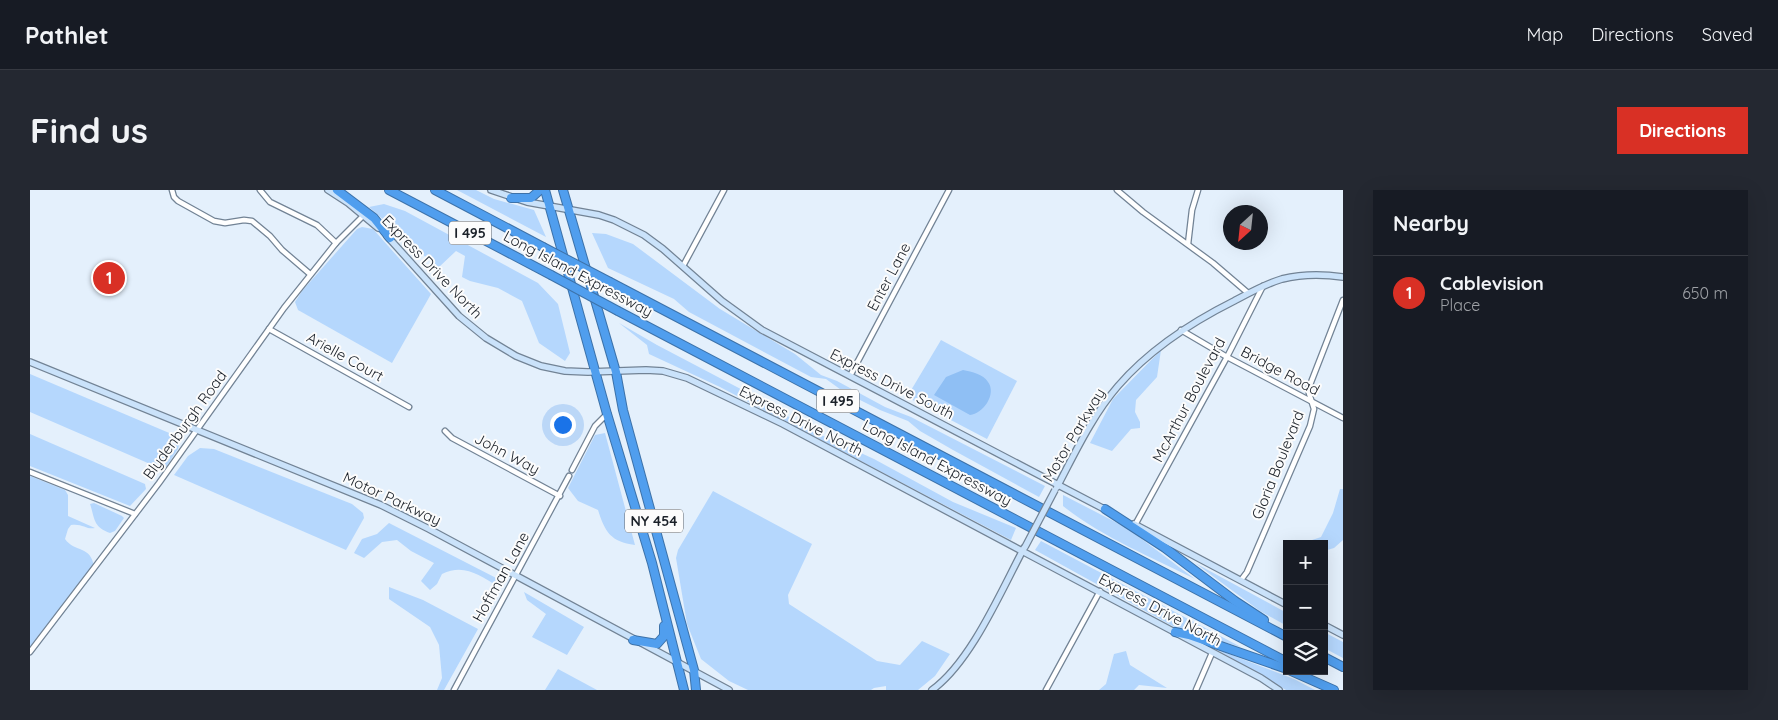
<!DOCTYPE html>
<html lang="en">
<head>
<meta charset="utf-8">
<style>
  body { margin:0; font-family:Quicksand,sans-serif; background:#242831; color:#f1f3f6 }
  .controls { position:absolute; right:15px; bottom:15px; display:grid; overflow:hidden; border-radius:0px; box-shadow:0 5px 20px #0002 }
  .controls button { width:45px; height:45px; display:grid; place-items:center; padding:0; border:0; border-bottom:1px solid #363941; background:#171b24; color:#f1f3f6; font:25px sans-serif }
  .compass { position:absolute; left:1193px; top:15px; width:45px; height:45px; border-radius:50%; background:#171b24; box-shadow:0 5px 20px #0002; rotate:207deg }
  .you { position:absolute; left:532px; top:234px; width:18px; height:18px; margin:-12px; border:4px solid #fff; border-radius:50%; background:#1a73e8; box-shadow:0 0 0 8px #1a73e833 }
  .badge { display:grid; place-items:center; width:32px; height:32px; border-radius:50%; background:#d93025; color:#fff; font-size:16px; font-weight:700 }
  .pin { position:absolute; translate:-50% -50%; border:2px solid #fff; box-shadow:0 1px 5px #0006 }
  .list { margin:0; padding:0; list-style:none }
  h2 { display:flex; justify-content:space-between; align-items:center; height:65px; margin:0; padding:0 20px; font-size:21px }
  h2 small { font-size:16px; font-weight:400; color:#9ea1a6 }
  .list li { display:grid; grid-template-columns:32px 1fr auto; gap:15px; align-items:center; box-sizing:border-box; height:75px; padding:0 20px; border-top:1px solid #363941 }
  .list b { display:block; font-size:19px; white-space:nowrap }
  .list p { margin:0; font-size:16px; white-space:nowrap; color:#9ea1a6 }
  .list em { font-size:16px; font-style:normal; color:#9ea1a6 }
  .icon { flex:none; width:28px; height:28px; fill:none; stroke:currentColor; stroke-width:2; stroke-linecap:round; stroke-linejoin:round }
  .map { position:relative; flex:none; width:1313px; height:500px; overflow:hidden; border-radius:0px }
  header { display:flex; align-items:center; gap:30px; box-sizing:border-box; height:70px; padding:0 25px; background:#171b24; border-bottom:1px solid #363941 }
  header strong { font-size:24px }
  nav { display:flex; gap:28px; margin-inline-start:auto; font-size:18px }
  .intro { display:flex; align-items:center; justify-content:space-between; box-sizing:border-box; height:120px; padding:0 30px }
  h1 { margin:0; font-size:35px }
  .button { padding:12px 22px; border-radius:0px; background:#d93025; color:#fff; font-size:18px; font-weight:700 }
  main { display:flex; gap:30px; padding:0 30px }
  aside { flex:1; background:#171b24; border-radius:0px; box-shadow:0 5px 20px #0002 }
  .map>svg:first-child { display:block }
  .green { fill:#b5d7fd }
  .water { fill:#8fbff4 }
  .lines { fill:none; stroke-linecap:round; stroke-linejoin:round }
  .street-casing { stroke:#728395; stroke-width:7 }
  .secondary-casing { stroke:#728395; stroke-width:8 }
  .highway-casing { stroke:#3d72a9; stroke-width:10 }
  .street { stroke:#fff; stroke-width:4.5 }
  .secondary { stroke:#cae2fa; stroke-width:5.5 }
  .highway { stroke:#509eee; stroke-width:8 }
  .secondary-bridge-casing { stroke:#728395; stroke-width:8; stroke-linecap:butt }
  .highway-bridge-casing { stroke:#3d72a9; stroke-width:10; stroke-linecap:butt }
  .secondary-bridge { stroke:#cae2fa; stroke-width:5.5 }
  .highway-bridge { stroke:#509eee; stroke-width:8 }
  .labels { text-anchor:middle; stroke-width:4; stroke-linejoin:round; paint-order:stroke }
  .shield { fill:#fcfcfc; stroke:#5e6368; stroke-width:1 }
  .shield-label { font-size:14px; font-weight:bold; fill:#1b2129 }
  .street-label { font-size:15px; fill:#1b2129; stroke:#fcfcfc }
</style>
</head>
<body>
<header>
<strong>Pathlet</strong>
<nav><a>Map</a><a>Directions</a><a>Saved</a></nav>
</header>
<div class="intro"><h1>Find us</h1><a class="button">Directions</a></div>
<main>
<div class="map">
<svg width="1313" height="500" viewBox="0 0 1313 500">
  <rect width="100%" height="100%" fill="#e4f0fc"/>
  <g class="green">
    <polygon points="427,0 446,0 464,9 504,20 516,47"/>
    <polygon points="354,14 375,21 508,93 528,114 540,163 535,171 509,153 492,111 468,98 440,91 432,87 435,66 426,61 408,78 339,17"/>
    <polygon points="332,37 343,39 401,104 362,173 268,120 265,112 272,101 327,39"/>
    <polygon points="562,43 576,44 603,54 690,119 765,164 791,185 807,191 855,217 881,227 1015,296 1009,307 923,260 890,241 878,231 850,220 814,202 796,189 781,187 659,122 644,109 578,78"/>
    <polygon points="589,133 627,155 739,214 776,238 844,269 923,312 986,338 981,350 690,197 619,164 617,155"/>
    <polygon points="911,150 987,191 957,249 877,207"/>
    <polygon points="1131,160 1127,187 1106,210 1105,222 1110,232 1110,238 1101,239 1082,261 1060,253 1083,209"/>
    <polygon points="0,184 144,245 149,255 148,259 134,280 0,222"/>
    <path d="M575,243L605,355C581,352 575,342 568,320L548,311L538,298L565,245Z"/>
    <polygon points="0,244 115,294 116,299 100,316 0,276"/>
    <polygon points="170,258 184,259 322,314 333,323 334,328 316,360 144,285 158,266"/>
    <path d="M0,286L35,300L38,305V326L65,338C57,340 52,333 41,335L38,339L35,349C45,363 61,355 64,377L0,458Z"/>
    <polygon points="1310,299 1313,299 1313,350 1304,358 1294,361 1294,354 1270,354 1291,347 1303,323"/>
    <polygon points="683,301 782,354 758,405 759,414 847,471 870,475 892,451 920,464 905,486 888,500 856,500 856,496 844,498 841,500 718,500 699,491 671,469 657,434 646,368 648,360"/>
    <path d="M1033,305L1097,338L1165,389C1121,367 1072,347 1033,316Z"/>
    <path d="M64,313L92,326L94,328L85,341L80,343C63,337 65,329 60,314Z"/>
    <path d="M359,333L472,391L468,396C449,386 435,373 412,384L407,394L400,400L391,391L404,373L381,361L367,350L352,352L334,368L324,363L332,349L347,344Z"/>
    <polygon points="1011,351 1211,457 1148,439 1005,360"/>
    <polygon points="1165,373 1257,423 1257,436 1230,421"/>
    <polygon points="359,397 393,410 448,439 414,500 407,500 412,488 409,455 400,437 359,409"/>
    <polygon points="494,402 554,437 537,465 502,447 516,424 497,410"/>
    <polygon points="1294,442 1313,452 1313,468 1294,458"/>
    <polygon points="1186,459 1264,489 1285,500 1256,500"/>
    <polygon points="1096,461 1100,475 1137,498 1109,495 1104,500 1069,500 1076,494 1084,464"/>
    <polygon points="528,479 567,500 515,500"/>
  </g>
  <path class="water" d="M933,180C942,182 953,184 958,192C967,204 953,224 940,225L904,205L916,187Z"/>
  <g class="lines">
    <defs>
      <g id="street">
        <polyline points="142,0 144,7 148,11 184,31 195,33 214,30 222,31 240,46 252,60 280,84"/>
        <polyline points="230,0 240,12 287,35 306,53"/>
        <polyline points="1087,0 1113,22 1183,73 1218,103"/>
        <polyline points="1158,54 1162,20 1168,0"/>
        <polyline points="653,76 694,0"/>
        <polyline points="239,139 379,217"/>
        <polyline points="1151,140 1197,167 1313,228"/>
        <polyline points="820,186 919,0"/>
        <polyline points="415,241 422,248 530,306"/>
        <polyline points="542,280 565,236 577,224"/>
        <polyline points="0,282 105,324"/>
        <polyline points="1105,335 1197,167 1233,96"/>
        <polyline points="1211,390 1217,382 1280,236 1284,219 1278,200 1313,110"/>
        <polyline points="0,462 129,293 254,118 306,53 334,25"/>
        <polyline points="424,500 539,286"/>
        <polyline points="1016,500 1070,401"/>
        <polyline points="1166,500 1182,463"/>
      </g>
      <g id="secondary">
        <polyline points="298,0 318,13 348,38"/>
        <polyline points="461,0 497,12 569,25 584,30 614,45 633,59 692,111 732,140 1078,321"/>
        <polyline points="357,46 429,126 456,148 486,166 511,176 535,181 558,182 616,180 633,181 657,188 753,234 1231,488 1249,500"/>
        <polyline points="0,172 351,315 399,339 699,500"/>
        <path d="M1027,297C1045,263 1062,226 1088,196C1120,159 1160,133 1204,111C1219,103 1235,94 1252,89C1272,84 1293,84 1313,87"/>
        <polyline points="1104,334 1257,415"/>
        <polyline points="1294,435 1313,445"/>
        <path d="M902,500C941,472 971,401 994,358"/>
      </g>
      <g id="highway">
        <polyline points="307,0 344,28 360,48"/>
        <polyline points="359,0 521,85"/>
        <polyline points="405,0 513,57"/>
        <polyline points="515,0 577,224 622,373 654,500"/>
        <polyline points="533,0 586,182 593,220 664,480 666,500"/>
        <polyline points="481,8 501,8 510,0"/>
        <polyline points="580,92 1257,447"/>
        <polyline points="588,121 1257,472"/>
        <polyline points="1075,319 1135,358 1205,411 1234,430"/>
        <polyline points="1145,442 1159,445 1257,479"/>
        <polyline points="603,450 627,454 634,446 634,436"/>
        <polyline points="1294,467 1313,477"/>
        <polyline points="1261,481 1304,500"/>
      </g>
    </defs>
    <use href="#street" class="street-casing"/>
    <use href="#secondary" class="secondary-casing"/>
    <use href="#highway" class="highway-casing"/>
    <use href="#street" class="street"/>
    <use href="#secondary" class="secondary"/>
    <use href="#highway" class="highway"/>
    <defs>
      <polyline id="secondary-bridge" points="995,357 1025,300"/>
      <g id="highway-bridge">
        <polyline points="513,57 580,92"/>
        <polyline points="521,85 588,121"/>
      </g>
    </defs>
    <use href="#secondary-bridge" class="secondary-bridge-casing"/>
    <use href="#highway-bridge" class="highway-bridge-casing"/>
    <use href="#secondary-bridge" class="secondary-bridge"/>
    <use href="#highway-bridge" class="highway-bridge"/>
  </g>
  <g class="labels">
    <g class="shield">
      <rect x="419" y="31.5" width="42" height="23" rx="4"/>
      <rect x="787" y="199.5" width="42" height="23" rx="4"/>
      <rect x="595" y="319.5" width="58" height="23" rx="4"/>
    </g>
    <g class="shield-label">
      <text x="440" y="48">I 495</text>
      <text x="808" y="216">I 495</text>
      <text x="624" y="336">NY 454</text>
    </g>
    <g class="street-label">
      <text transform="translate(402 77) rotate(46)" y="5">Express Drive North</text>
      <text transform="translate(548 84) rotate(28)" y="5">Long Island Expressway</text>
      <text transform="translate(859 87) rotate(-62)" y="5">Enter Lane</text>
      <text transform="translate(315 167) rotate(29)" y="5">Arielle Court</text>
      <text transform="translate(1250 181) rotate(28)" y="5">Bridge Road</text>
      <text transform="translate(862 194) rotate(27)" y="5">Express Drive South</text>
      <text transform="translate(1159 210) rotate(-62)" y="5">McArthur Boulevard</text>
      <text transform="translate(771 231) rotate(27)" y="5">Express Drive North</text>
      <text transform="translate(155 235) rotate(-54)" y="5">Blydenburgh Road</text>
      <text transform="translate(1044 245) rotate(-59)" y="5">Motor Parkway</text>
      <text transform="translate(477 264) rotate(28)" y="5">John Way</text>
      <text transform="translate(907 273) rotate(28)" y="5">Long Island Expressway</text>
      <text transform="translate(1248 275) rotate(-68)" y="5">Gloria Boulevard</text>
      <text transform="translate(362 309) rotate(25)" y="5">Motor Parkway</text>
      <text transform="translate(471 387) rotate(-61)" y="5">Hoffman Lane</text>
      <text transform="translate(1130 420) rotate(28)" y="5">Express Drive North</text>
    </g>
  </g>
</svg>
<div class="controls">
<button>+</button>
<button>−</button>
<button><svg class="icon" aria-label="layers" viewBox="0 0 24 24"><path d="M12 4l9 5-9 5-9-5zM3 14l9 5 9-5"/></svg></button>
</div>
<svg class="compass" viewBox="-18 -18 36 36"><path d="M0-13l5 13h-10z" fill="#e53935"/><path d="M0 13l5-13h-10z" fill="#9ea1a6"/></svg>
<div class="you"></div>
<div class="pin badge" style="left:79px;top:88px">1</div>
</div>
<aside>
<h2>Nearby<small></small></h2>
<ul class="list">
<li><span class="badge">1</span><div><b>Cablevision</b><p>Place</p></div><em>650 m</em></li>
</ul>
</aside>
</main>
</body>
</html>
